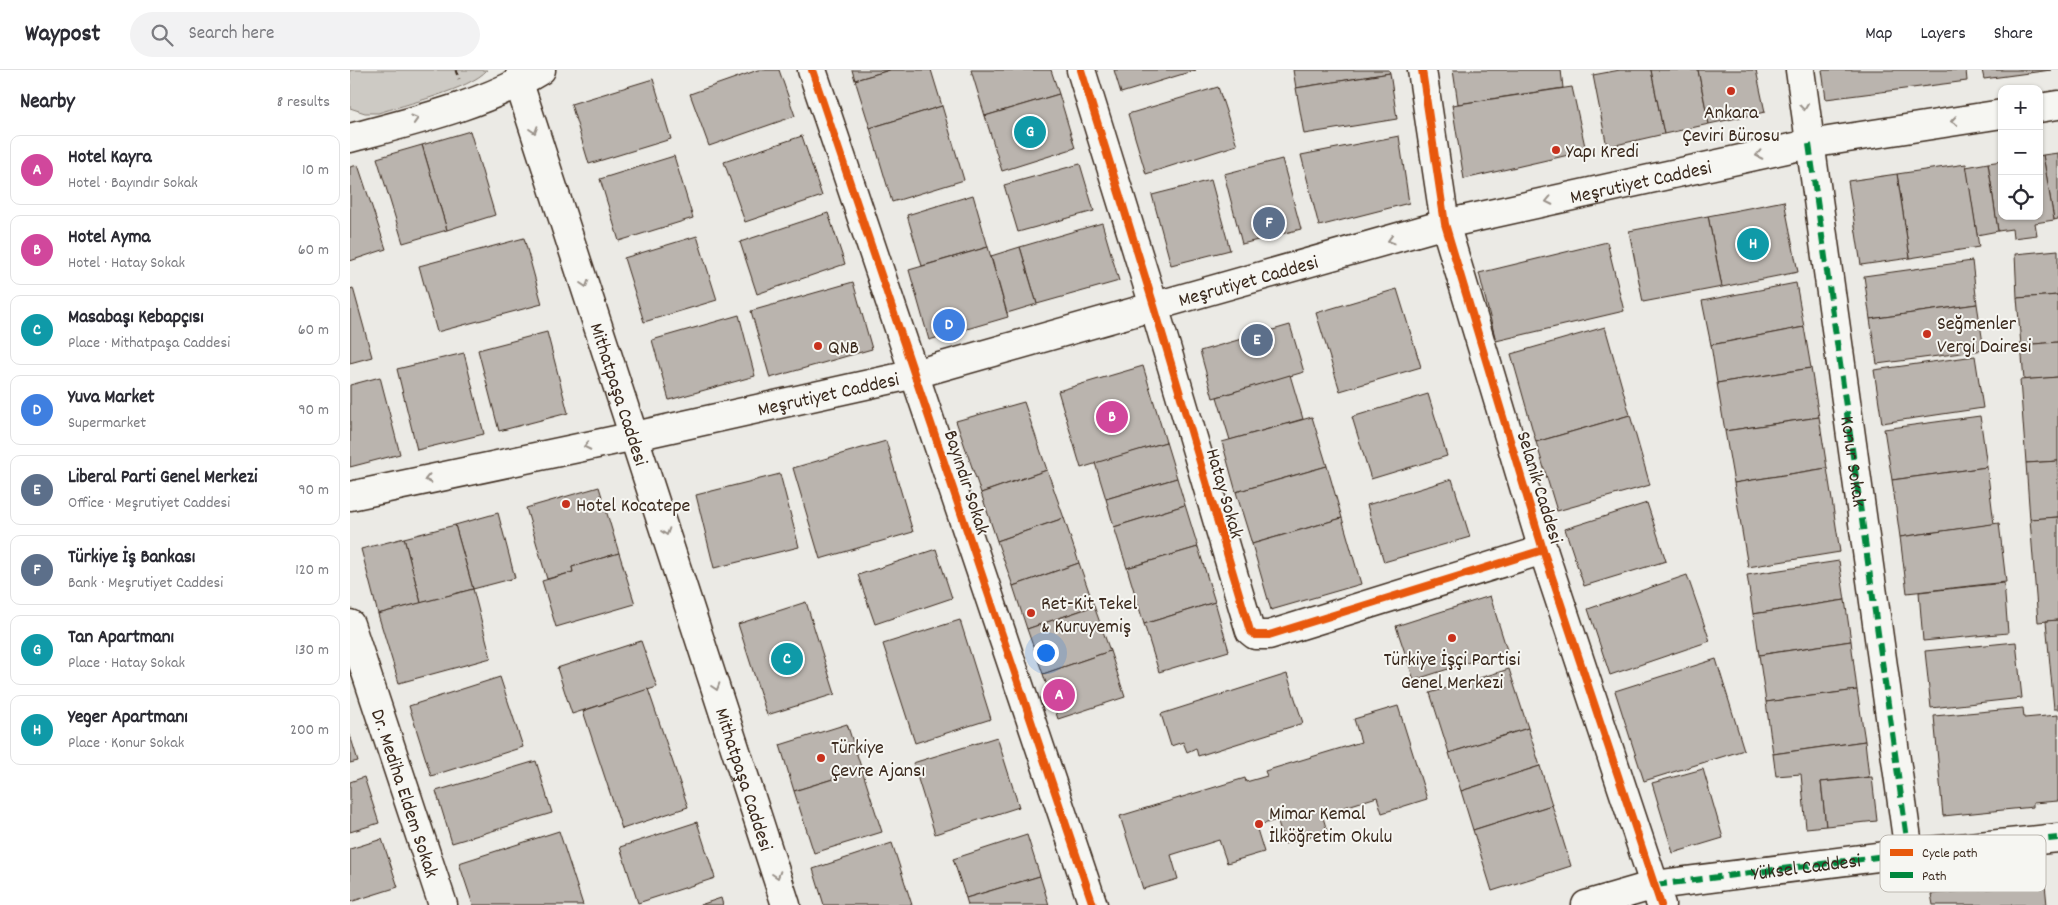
<!DOCTYPE html>
<html lang="en">
<head>
<meta charset="utf-8">
<style>
  body { margin:0; font-family:Dekko,sans-serif; background:#f2f2f3; color:#2b2b33 }
  .controls { position:absolute; right:15px; top:15px; display:grid; overflow:hidden; border-radius:10px; box-shadow:0 1px 4px #0004 }
  .controls button { width:45px; height:45px; display:grid; place-items:center; padding:0; border:0; border-bottom:1px solid #e1e1e2; background:#fff; color:#2b2b33; font:25px sans-serif }
  .you { position:absolute; left:695px; top:582px; width:18px; height:18px; margin:-12px; border:4px solid #fff; border-radius:50%; background:#1a73e8; box-shadow:0 0 0 8px #1a73e833 }
  .badge { display:grid; place-items:center; width:32px; height:32px; border-radius:50%; background:#b45309; color:#fff; font-size:16px; font-weight:700 }
  .pin { position:absolute; translate:-50% -50%; border:2px solid #fff; box-shadow:0 1px 5px #0006 }
  .list { margin:0; padding:0; list-style:none }
  h2 { display:flex; justify-content:space-between; align-items:center; height:65px; margin:0; padding:0 20px; font-size:21px }
  h2 small { font-size:16px; font-weight:400; color:#7c7c81 }
  .list li { display:grid; grid-template-columns:32px 1fr auto; gap:15px; align-items:center; box-sizing:border-box; height:70px; margin:0 10px 10px; padding:0 10px; border:1px solid #e1e1e2; border-radius:10px }
  .list b { display:block; font-size:19px; white-space:nowrap }
  .list p { margin:0; font-size:16px; white-space:nowrap; color:#7c7c81 }
  .list em { font-size:16px; font-style:normal; color:#7c7c81 }
  .icon { flex:none; width:28px; height:28px; fill:none; stroke:currentColor; stroke-width:2; stroke-linecap:round; stroke-linejoin:round }
  .map { position:relative; flex:none; width:1708px; height:835px; overflow:hidden }
  header { display:flex; align-items:center; gap:30px; box-sizing:border-box; height:70px; padding:0 25px; background:#fff; border-bottom:1px solid #e1e1e2 }
  header strong { font-size:24px }
  nav { display:flex; gap:28px; margin-inline-start:auto; font-size:18px }
  .search { width:350px; height:45px; background:#f2f2f3; display:flex; align-items:center; gap:12px; box-sizing:border-box; padding:0 18px; border-radius:28px; color:#7c7c81; font-size:19px }
  main { display:flex }
  aside { flex:1; background:#fff }
  .map>svg:first-child { display:block }
  .green { fill:#cdcac4; stroke:#847a71 }
  .building { fill:#bab4ae; stroke:#3b2a1e }
  .lines { fill:none; stroke-linecap:round; stroke-linejoin:round }
  .minor-casing { stroke:#3b2a1e; stroke-width:31 }
  .major-casing { stroke:#3b2a1e; stroke-width:31 }
  .path { stroke:#3b2a1e; stroke-width:3; stroke-dasharray:5 4; stroke-linecap:butt }
  .minor { stroke:#f6f6f2; stroke-width:28 }
  .major { stroke:#f6f6f2; stroke-width:28 }
  .quiet { stroke:#00873e; stroke-width:6; stroke-dasharray:12 6; stroke-linecap:butt }
  .cycleway-casing { stroke:#f6f6f2; stroke-width:11 }
  .cycleway { stroke:#e8590c; stroke-width:8 }
  .oneway { stroke:#989088 }
  .poi-dot { fill:#c8321e; stroke:#f6f6f2; stroke-width:2 }
  .labels { text-anchor:middle; stroke-width:4; stroke-linejoin:round; paint-order:stroke }
  .poi-label { font-size:20px; fill:#3b2a1e; stroke:#f6f6f2; text-anchor:start }
  .street-label { font-size:20px; fill:#3b2a1e; stroke:#f6f6f2 }
  .key { fill:#f6f6f2; stroke:#beb9b2; stroke-width:1 }
  .key-label { font-size:14px; fill:#3b2a1e }
</style>
</head>
<body>
<header>
<strong>Waypost</strong>
<div class="search"><svg class="icon" aria-label="search" viewBox="0 0 24 24"><circle cx="10" cy="10" r="6"/><path d="M15 15l6 6"/></svg>Search here</div>
<nav><a>Map</a><a>Layers</a><a>Share</a></nav>
</header>
<main>
<aside>
<h2>Nearby<small>8 results</small></h2>
<ul class="list">
<li><span class="badge" style="background:#d1479c">A</span><div><b>Hotel Kayra</b><p>Hotel · Bayındır Sokak</p></div><em>10 m</em></li>
<li><span class="badge" style="background:#d1479c">B</span><div><b>Hotel Ayma</b><p>Hotel · Hatay Sokak</p></div><em>60 m</em></li>
<li><span class="badge" style="background:#0f9aa8">C</span><div><b>Masabaşı Kebapçısı</b><p>Place · Mithatpaşa Caddesi</p></div><em>60 m</em></li>
<li><span class="badge" style="background:#3f7fe0">D</span><div><b>Yuva Market</b><p>Supermarket</p></div><em>90 m</em></li>
<li><span class="badge" style="background:#5c6f8a">E</span><div><b>Liberal Parti Genel Merkezi</b><p>Office · Meşrutiyet Caddesi</p></div><em>90 m</em></li>
<li><span class="badge" style="background:#5c6f8a">F</span><div><b>Türkiye İş Bankası</b><p>Bank · Meşrutiyet Caddesi</p></div><em>120 m</em></li>
<li><span class="badge" style="background:#0f9aa8">G</span><div><b>Tan Apartmanı</b><p>Place · Hatay Sokak</p></div><em>130 m</em></li>
<li><span class="badge" style="background:#0f9aa8">H</span><div><b>Yeger Apartmanı</b><p>Place · Konur Sokak</p></div><em>200 m</em></li>
</ul>
</aside>
<div class="map">
<svg width="1708" height="835" viewBox="0 0 1708 835">
  <rect width="100%" height="100%" fill="#ebeae5"/>
  <filter id="ink" filterUnits="userSpaceOnUse"><feTurbulence type="fractalNoise" baseFrequency=".02" numOctaves="2"/><feDisplacementMap in="SourceGraphic" scale="10" xChannelSelector="R" yChannelSelector="G"/><feConvolveMatrix kernelMatrix="1 2 1 2 8 2 1 2 1" color-interpolation-filters="sRGB"/></filter>
  <g filter="url(#ink)">
    <path class="green" d="M0,0H137C121,19 54,35 28,43H15L0,38Z"/>
    <g class="building">
      <polygon points="408,0 429,0 445,46 359,76 340,24"/>
      <polygon points="502,0 540,0 505,10"/>
      <polygon points="540,0 581,0 592,36 520,58 505,10"/>
      <polygon points="621,0 701,0 709,24 635,46"/>
      <polygon points="764,0 846,0 771,23"/>
      <polygon points="943,0 1039,0 1040,3 946,18"/>
      <polygon points="1103,0 1211,0 1213,18 1108,34"/>
      <polygon points="1270,0 1301,0 1314,64 1257,77 1243,5"/>
      <polygon points="1301,0 1348,0 1359,54 1314,64"/>
      <polygon points="1348,0 1406,0 1415,42 1359,54"/>
      <polygon points="1472,0 1616,0 1617,11 1476,29"/>
      <polygon points="1632,0 1701,0 1634,9"/>
      <polygon points="1040,3 1047,49 954,64 946,18"/>
      <polygon points="303,9 321,69 239,94 221,34"/>
      <polygon points="868,17 887,75 796,104 778,44"/>
      <polygon points="1222,17 1236,81 1114,109 1102,35"/>
      <polygon points="709,24 725,78 652,101 635,46"/>
      <polygon points="592,36 614,110 542,132 520,58"/>
      <polygon points="120,61 145,145 97,160 72,75"/>
      <polygon points="452,66 472,126 395,152 374,92"/>
      <polygon points="1049,66 1059,133 969,156 951,85"/>
      <polygon points="72,75 97,160 53,173 27,88"/>
      <polygon points="1708,83 1708,149 1704,150 1693,85"/>
      <polygon points="1693,85 1704,150 1685,153 1687,165 1663,168 1662,159 1648,161 1638,93 1652,91 1652,146 1689,146 1689,86"/>
      <polygon points="324,86 343,148 269,171 250,109"/>
      <polygon points="932,89 951,159 892,174 874,104"/>
      <polygon points="1638,93 1648,161 1627,165 1616,97"/>
      <polygon points="730,94 744,141 668,162 654,115"/>
      <polygon points="1616,94 1629,177 1560,188 1547,104"/>
      <polygon points="8,95 36,179 0,191 0,97"/>
      <polygon points="1547,104 1560,188 1511,195 1498,111"/>
      <polygon points="861,110 880,180 821,195 802,125"/>
      <polygon points="623,125 638,177 572,196 557,145"/>
      <polygon points="1434,131 1448,202 1372,217 1358,146"/>
      <polygon points="478,143 495,194 407,224 390,172"/>
      <polygon points="1358,146 1372,217 1293,232 1279,161"/>
      <polygon points="752,153 769,211 687,234 670,177"/>
      <polygon points="347,166 367,230 294,252 274,188"/>
      <polygon points="174,168 192,234 87,262 69,196"/>
      <polygon points="1257,172 1274,241 1146,271 1129,203"/>
      <polygon points="638,177 658,247 579,270 559,200"/>
      <polygon points="670,177 687,234 657,243 641,186"/>
      <polygon points="1708,180 1708,225 1667,228 1665,184"/>
      <polygon points="1622,191 1627,234 1520,249 1514,206"/>
      <polygon points="503,212 522,279 420,308 401,241"/>
      <polygon points="1446,213 1454,257 1361,275 1352,231"/>
      <polygon points="3,218 22,287 0,293 0,219"/>
      <polygon points="1047,219 1071,297 990,321 966,243"/>
      <polygon points="1708,225 1708,272 1671,275 1667,228"/>
      <polygon points="1627,234 1634,280 1527,294 1520,249"/>
      <polygon points="389,245 405,306 319,330 302,270"/>
      <polygon points="940,255 954,302 863,328 850,281"/>
      <polygon points="1255,257 1280,345 1186,372 1161,284"/>
      <polygon points="1454,257 1461,298 1367,313 1361,275"/>
      <polygon points="197,262 218,343 149,361 128,280"/>
      <polygon points="1708,272 1708,307 1674,310 1671,275"/>
      <polygon points="114,283 134,364 67,380 47,299"/>
      <polygon points="1625,286 1633,338 1532,353 1524,300"/>
      <polygon points="793,296 816,372 731,398 708,321"/>
      <polygon points="1461,298 1469,347 1375,361 1367,313"/>
      <polygon points="940,305 953,349 880,370 867,327"/>
      <polygon points="30,307 50,384 0,397 0,315"/>
      <polygon points="1708,307 1708,391 1676,393 1670,310"/>
      <polygon points="1078,324 1097,386 1021,409 1002,347"/>
      <polygon points="674,332 697,400 631,423 606,351"/>
      <polygon points="1280,345 1300,415 1207,441 1186,372"/>
      <polygon points="1630,346 1637,397 1542,410 1534,359"/>
      <polygon points="962,347 977,396 886,422 872,372"/>
      <polygon points="1469,347 1477,398 1384,413 1375,361"/>
      <polygon points="536,371 563,462 470,489 443,398"/>
      <polygon points="816,372 827,408 756,429 745,393"/>
      <polygon points="1708,391 1708,447 1680,449 1676,393"/>
      <polygon points="977,396 992,448 902,474 886,422"/>
      <polygon points="1637,397 1644,454 1550,467 1542,410"/>
      <polygon points="1477,398 1490,482 1398,497 1384,413"/>
      <polygon points="697,400 714,448 647,471 631,423"/>
      <polygon points="430,404 449,477 364,498 346,425"/>
      <polygon points="827,408 835,435 764,457 756,429"/>
      <polygon points="1102,409 1120,467 1034,492 1017,435"/>
      <polygon points="249,417 269,483 222,497 223,502 197,509 176,438"/>
      <polygon points="1297,433 1316,491 1234,516 1215,459"/>
      <polygon points="835,435 848,477 777,498 764,457"/>
      <polygon points="148,443 165,508 123,519 105,455"/>
      <polygon points="1708,447 1708,550 1688,552 1680,449"/>
      <polygon points="714,448 729,493 663,516 647,471"/>
      <polygon points="992,448 1011,514 921,540 902,474"/>
      <polygon points="1649,453 1656,512 1557,523 1550,467"/>
      <polygon points="105,455 123,519 71,533 54,468"/>
      <polygon points="54,468 71,533 28,544 11,479"/>
      <polygon points="848,477 865,532 794,554 777,498"/>
      <polygon points="586,479 602,528 525,554 508,505"/>
      <polygon points="269,483 285,534 206,557 192,511 223,502 222,497"/>
      <polygon points="1489,491 1495,530 1403,544 1397,505"/>
      <polygon points="729,493 744,536 677,559 663,516"/>
      <polygon points="1337,505 1360,571 1260,605 1238,539"/>
      <polygon points="1654,513 1658,563 1573,571 1569,522"/>
      <polygon points="123,519 141,588 49,613 28,544"/>
      <polygon points="1140,526 1157,580 1064,610 1046,556"/>
      <polygon points="1495,530 1501,571 1409,585 1403,544"/>
      <polygon points="456,532 485,624 417,645 388,554"/>
      <polygon points="865,532 879,581 809,602 794,554"/>
      <polygon points="744,536 760,581 693,604 677,559"/>
      <polygon points="610,550 641,649 565,673 533,574"/>
      <polygon points="1708,550 1708,639 1704,639 1696,551"/>
      <polygon points="291,571 307,617 222,644 207,598"/>
      <polygon points="1501,571 1507,620 1416,632 1409,585"/>
      <polygon points="1666,572 1672,628 1581,638 1575,581"/>
      <polygon points="760,581 775,627 708,649 693,604"/>
      <polygon points="1366,589 1394,680 1294,711 1265,621"/>
      <polygon points="1159,599 1178,658 1099,683 1080,623"/>
      <polygon points="937,604 953,653 848,686 846,678 837,682 833,672 821,676 811,644"/>
      <polygon points="150,607 173,677 81,706 59,636"/>
      <polygon points="298,619 338,737 272,759 233,641"/>
      <polygon points="1507,620 1515,671 1423,684 1416,632"/>
      <polygon points="1048,636 1077,729 1032,743 1027,727 972,744 977,761 935,774 927,750 906,756 914,782 877,793 869,770 821,785 828,809 793,819 770,746 895,708 896,712 917,706 915,701 1011,672 1004,649"/>
      <polygon points="1673,638 1674,648 1708,645 1708,731 1683,733 1683,737 1593,746 1584,646"/>
      <polygon points="497,654 512,700 444,721 430,675"/>
      <polygon points="1178,658 1190,696 1111,721 1099,683"/>
      <polygon points="0,665 8,691 0,693"/>
      <polygon points="647,667 669,737 585,764 563,693"/>
      <polygon points="1515,671 1519,707 1471,712 1476,756 1456,758 1451,704 1426,706 1423,684"/>
      <polygon points="186,691 202,743 102,773 86,721"/>
      <polygon points="1190,696 1202,735 1123,760 1111,721"/>
      <polygon points="1353,699 1373,768 1323,783 1302,713"/>
      <polygon points="512,700 532,762 464,783 444,721"/>
      <polygon points="14,707 29,753 0,762 0,712"/>
      <polygon points="1522,707 1527,751 1476,756 1471,712"/>
      <polygon points="1202,735 1221,796 1142,821 1123,760"/>
      <polygon points="347,752 365,808 288,833 270,777"/>
      <polygon points="209,761 233,835 123,835 109,793"/>
      <polygon points="677,765 690,806 616,828 603,789"/>
      <polygon points="32,769 48,817 0,832 0,779"/>
      <polygon points="542,773 562,835 474,835 463,799"/>
      <polygon points="690,806 699,835 618,835 616,828"/>
      <polygon points="1695,814 1697,835 1583,835 1581,824"/>
      <polygon points="371,828 373,835 350,835"/>
    </g>
    <g class="lines">
      <defs>
        <g id="minor">
          <polyline points="462,0 743,835"/>
          <polyline points="731,0 804,236 900,561 905,565 919,565 1193,480"/>
          <polyline points="1072,0 1095,154 1193,480 1311,835"/>
          <path id="s1" d="M1450,0L1559,783"/>
          <path d="M0,68C64,51 134,35 191,0"/>
          <path id="s2" d="M0,554L93,835"/>
          <polyline points="1236,835 1305,815 1559,783 1708,768"/>
        </g>
        <g id="major">
          <path id="s3" d="M171,0L169,13L436,835"/>
          <polyline points="1689,38 1708,35"/>
          <path id="s4" d="M0,426L285,366L565,304L1095,154L1459,74L1652,44"/>
        </g>
      </defs>
      <use href="#minor" class="minor-casing"/>
      <use href="#major" class="major-casing"/>
      <polyline class="path" points="106,0 109,9"/>
      <use href="#minor" class="minor"/>
      <use href="#major" class="major"/>
      <g class="quiet">
        <polyline points="1459,74 1559,783"/>
        <path id="s5" d="M1305,815L1559,783L1708,768"/>
      </g>
      <defs>
        <g id="cycleway">
          <polyline points="462,0 743,835"/>
          <polyline points="731,0 804,236 900,561 905,565 919,565 1193,480"/>
          <polyline points="1072,0 1095,154 1193,480 1311,835"/>
        </g>
      </defs>
      <use href="#cycleway" class="cycleway-casing"/>
      <use href="#cycleway" class="cycleway"/>
    </g>
    <defs><path id="oneway-chevron" d="M-2-3.5L2.5 0L-2 3.5" fill="none" stroke-width="1.6" stroke-linecap="round" stroke-linejoin="round" transform="scale(1.25)"/></defs>
    <g class="oneway">
      <use href="#oneway-chevron" transform="translate(1454 37) rotate(83)"/>
      <use href="#oneway-chevron" transform="translate(65 49) rotate(-17)"/>
      <use href="#oneway-chevron" transform="translate(1604 51) rotate(171)"/>
      <use href="#oneway-chevron" transform="translate(184 60) rotate(72)"/>
      <use href="#oneway-chevron" transform="translate(1409 85) rotate(168)"/>
      <use href="#oneway-chevron" transform="translate(1199 131) rotate(168)"/>
      <use href="#oneway-chevron" transform="translate(1041 170) rotate(164)"/>
      <use href="#oneway-chevron" transform="translate(235 214) rotate(72)"/>
      <use href="#oneway-chevron" transform="translate(237 376) rotate(168)"/>
      <use href="#oneway-chevron" transform="translate(78 409) rotate(168)"/>
      <use href="#oneway-chevron" transform="translate(316 462) rotate(72)"/>
      <use href="#oneway-chevron" transform="translate(366 617) rotate(72)"/>
      <use href="#oneway-chevron" transform="translate(427 805) rotate(72)"/>
    </g>
  </g>
  <g class="poi-dot">
    <circle cx="1381" cy="21" r="5"/>
    <circle cx="1206" cy="80" r="5"/>
    <circle cx="1577" cy="264" r="5"/>
    <circle cx="468" cy="276" r="5"/>
    <circle cx="216" cy="434" r="5"/>
    <circle cx="681" cy="543" r="5"/>
    <circle cx="1102" cy="568" r="5"/>
    <circle cx="471" cy="688" r="5"/>
    <circle cx="909" cy="754" r="5"/>
  </g>
  <g class="labels">
    <g class="poi-label">
      <text x="1381" y="48" text-anchor="middle">Ankara<tspan x="1381" dy="23">Çeviri Bürosu</tspan></text>
      <text x="1216" y="87">Yapı Kredi</text>
      <text x="1587" y="259">Seğmenler<tspan x="1587" dy="23">Vergi Dairesi</tspan></text>
      <text x="478" y="283">QNB</text>
      <text x="226" y="441">Hotel Kocatepe</text>
      <text x="691" y="539">Ret-Kit Tekel<tspan x="691" dy="23">&amp; Kuruyemiş</tspan></text>
      <text x="1102" y="595" text-anchor="middle">Türkiye İşçi Partisi<tspan x="1102" dy="23">Genel Merkezi</tspan></text>
      <text x="481" y="683">Türkiye<tspan x="481" dy="23">Çevre Ajansı</tspan></text>
      <text x="919" y="749">Mimar Kemal<tspan x="919" dy="23">İlköğretim Okulu</tspan></text>
    </g>
    <g class="street-label">
      <text dy="7" stroke="none"><textPath href="#s4" startOffset="1329">Meşrutiyet Caddesi</textPath></text>
      <text dy="7" stroke="none"><textPath href="#s4" startOffset="924">Meşrutiyet Caddesi</textPath></text>
      <text dy="7" stroke="none"><textPath href="#s4" startOffset="489">Meşrutiyet Caddesi</textPath></text>
      <text dy="7" stroke="none"><textPath href="#s3" startOffset="340">Mithatpaşa Caddesi</textPath></text>
      <text dy="7" stroke="none"><textPath href="#s1" startOffset="395">Konur Sokak</textPath></text>
      <text transform="translate(618 412) rotate(72)" y="7">Bayındır Sokak</text>
      <text transform="translate(1191 417) rotate(73)" y="7">Selanik Caddesi</text>
      <text transform="translate(876 423) rotate(74)" y="7">Hatay Sokak</text>
      <text dy="7" stroke="none"><textPath href="#s3" startOffset="745">Mithatpaşa Caddesi</textPath></text>
      <text dy="7" stroke="none"><textPath href="#s2" startOffset="178">Dr. Mediha Eldem Sokak</textPath></text>
      <text dy="7" stroke="none"><textPath href="#s5" startOffset="152">Yüksel Caddesi</textPath></text>
    </g>
  </g>
  <rect x="1530" y="765" width="166" height="57" rx="8" class="key"/>
  <rect x="1540" y="779" width="23" height="7" fill="#e8590c"/>
  <rect x="1540" y="802" width="23" height="6" fill="#00873e"/>
  <g class="key-label">
    <text x="1572" y="787">Cycle path</text>
    <text x="1572" y="810">Path</text>
  </g>
</svg>
<div class="controls">
<button>+</button>
<button>−</button>
<button><svg class="icon" aria-label="locate" viewBox="0 0 24 24"><circle cx="12" cy="12" r="6"/><path d="M12 2v4M12 18v4M2 12h4M18 12h4"/></svg></button>
</div>
<div class="you"></div>
<div class="pin badge" style="left:709px;top:625px;background:#d1479c">A</div>
<div class="pin badge" style="left:762px;top:347px;background:#d1479c">B</div>
<div class="pin badge" style="left:437px;top:589px;background:#0f9aa8">C</div>
<div class="pin badge" style="left:599px;top:255px;background:#3f7fe0">D</div>
<div class="pin badge" style="left:907px;top:270px;background:#5c6f8a">E</div>
<div class="pin badge" style="left:919px;top:153px;background:#5c6f8a">F</div>
<div class="pin badge" style="left:680px;top:62px;background:#0f9aa8">G</div>
<div class="pin badge" style="left:1403px;top:174px;background:#0f9aa8">H</div>
</div>
</main>
</body>
</html>
